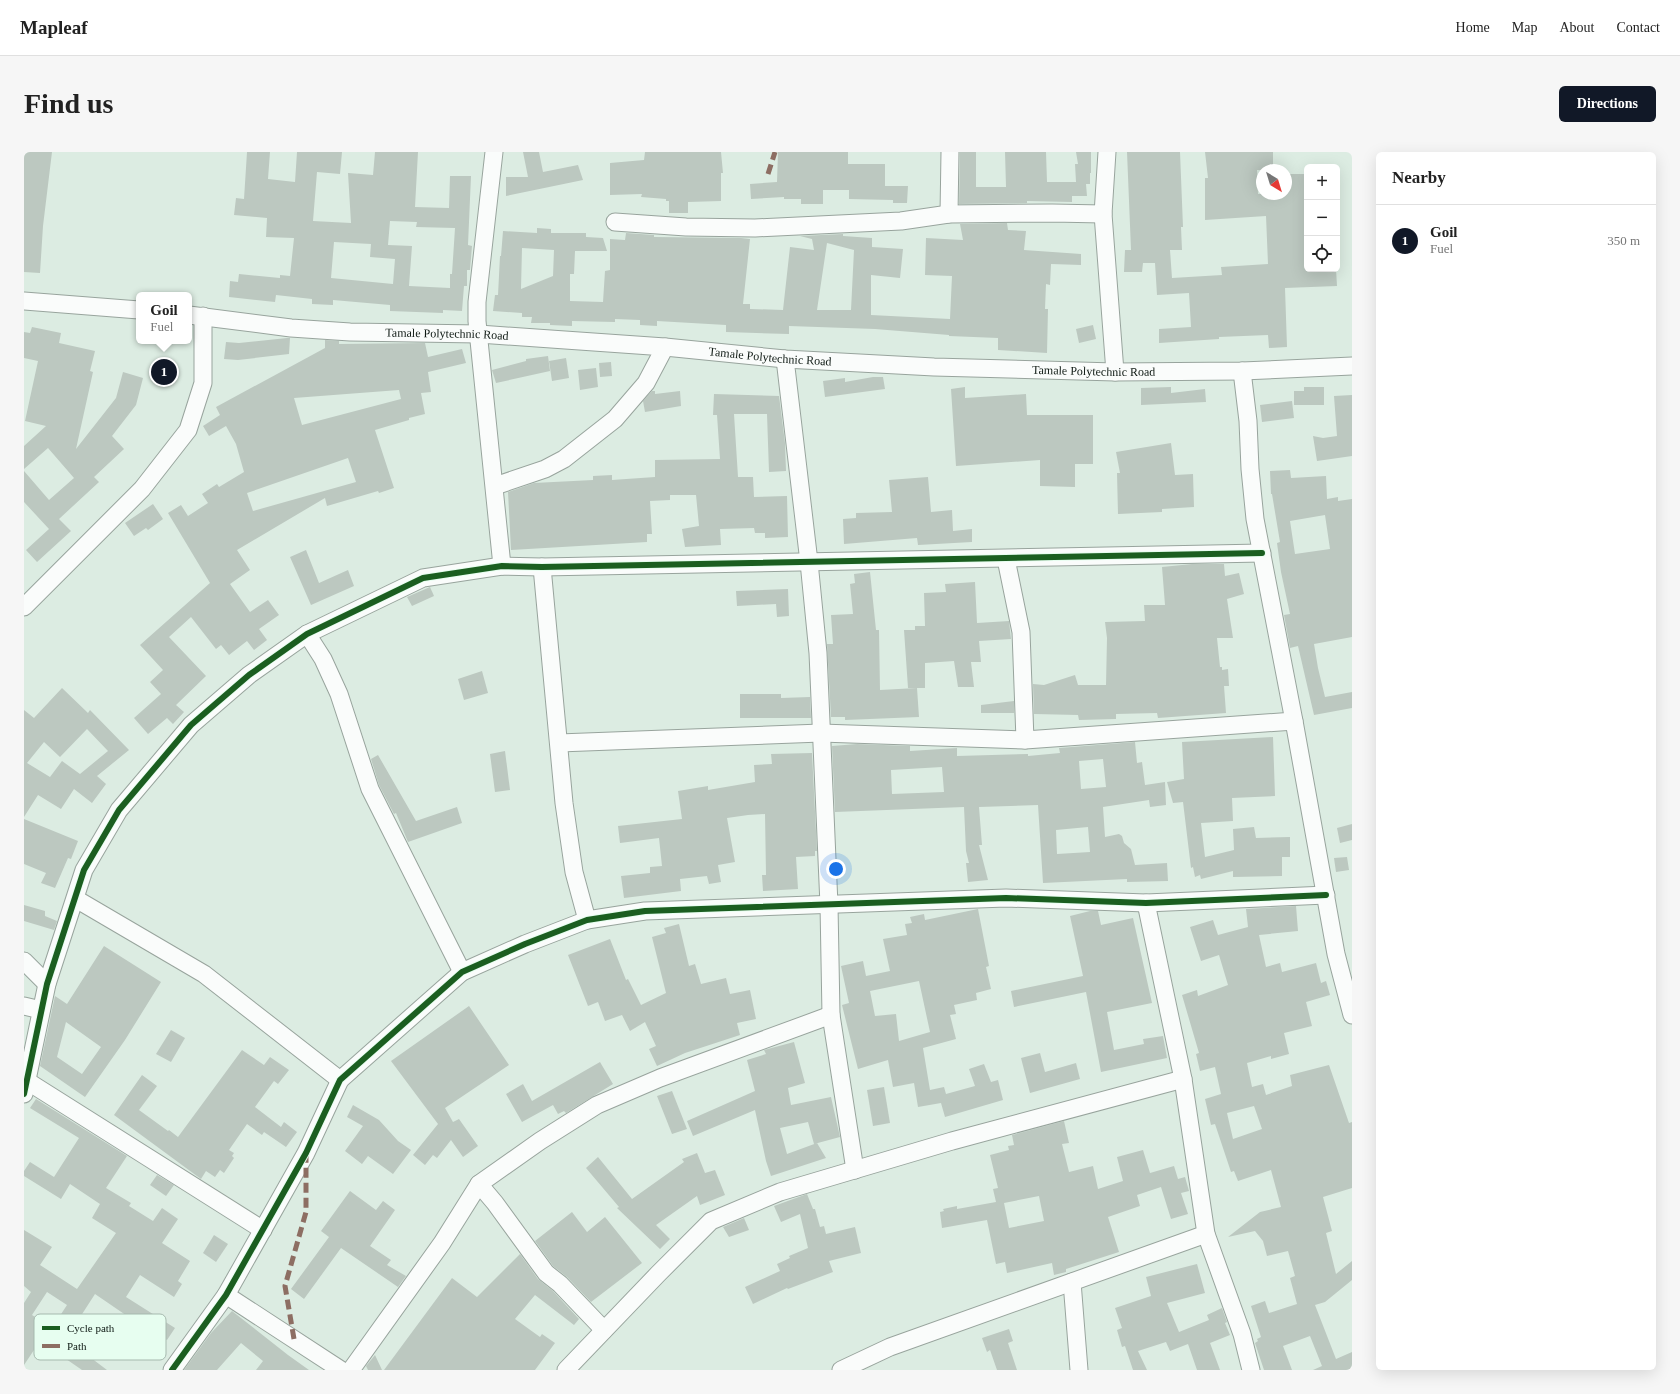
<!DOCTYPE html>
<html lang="en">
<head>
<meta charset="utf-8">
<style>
  body { margin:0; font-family:Georgia,serif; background:#f6f6f6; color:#222 }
  .controls { position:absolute; right:12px; top:12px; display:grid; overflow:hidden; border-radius:6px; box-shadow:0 4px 16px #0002 }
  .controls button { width:36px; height:36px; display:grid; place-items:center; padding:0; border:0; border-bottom:1px solid #e0e0e0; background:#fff; color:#222; font:20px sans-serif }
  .compass { position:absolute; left:1232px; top:12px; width:36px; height:36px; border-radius:50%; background:#fff; box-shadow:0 4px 16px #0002; rotate:142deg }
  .you { position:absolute; left:812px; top:717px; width:14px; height:14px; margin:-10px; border:3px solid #fff; border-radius:50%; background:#1a73e8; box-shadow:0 0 0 6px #1a73e833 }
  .badge { display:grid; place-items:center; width:26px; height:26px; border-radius:50%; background:#111827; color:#fff; font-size:13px; font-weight:700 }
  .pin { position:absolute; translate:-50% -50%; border:2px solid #fff; box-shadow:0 1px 4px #0006 }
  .popup { position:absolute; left:112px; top:140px; width:56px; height:52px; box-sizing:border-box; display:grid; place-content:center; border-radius:6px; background:#fff; filter:drop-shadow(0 1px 3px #0005); font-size:13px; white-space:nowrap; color:#767676 }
  .popup b { font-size:15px; color:#222 }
  .popup::after { content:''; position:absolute; left:50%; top:100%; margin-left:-8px; border:8px solid transparent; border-top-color:#fff }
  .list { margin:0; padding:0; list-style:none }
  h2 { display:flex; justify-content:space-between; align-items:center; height:52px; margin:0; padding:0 16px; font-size:17px }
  h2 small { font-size:13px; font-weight:400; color:#767676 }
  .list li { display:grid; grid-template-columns:26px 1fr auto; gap:12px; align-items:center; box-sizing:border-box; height:72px; padding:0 16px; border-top:1px solid #e0e0e0 }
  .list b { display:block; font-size:15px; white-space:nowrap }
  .list p { margin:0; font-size:13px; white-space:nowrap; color:#767676 }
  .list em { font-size:13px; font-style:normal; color:#767676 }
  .icon { flex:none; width:22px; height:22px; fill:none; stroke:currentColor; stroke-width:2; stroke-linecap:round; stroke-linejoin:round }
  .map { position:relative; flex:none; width:1328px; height:1218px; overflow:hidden; border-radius:6px }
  header { display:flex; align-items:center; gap:24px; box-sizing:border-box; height:56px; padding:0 20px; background:#fff; border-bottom:1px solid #e0e0e0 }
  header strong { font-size:19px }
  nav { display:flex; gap:22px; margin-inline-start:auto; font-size:14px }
  .intro { display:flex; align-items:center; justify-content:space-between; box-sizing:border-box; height:96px; padding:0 24px }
  h1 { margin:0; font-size:28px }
  .button { padding:10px 18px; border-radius:6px; background:#111827; color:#fff; font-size:14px; font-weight:700 }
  main { display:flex; gap:24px; padding:0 24px }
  aside { flex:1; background:#fff; border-radius:6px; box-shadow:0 4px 16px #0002 }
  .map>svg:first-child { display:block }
  .building { fill:#bcc8c0; fill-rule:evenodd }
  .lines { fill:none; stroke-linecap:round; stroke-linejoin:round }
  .minor-casing { stroke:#98a49d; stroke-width:19 }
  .minor { stroke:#fafcfb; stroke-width:17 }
  .quiet { stroke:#8d6e63; stroke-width:5; stroke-dasharray:10 5; stroke-linecap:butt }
  .cycleway-casing { stroke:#e7fef0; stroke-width:8 }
  .cycleway { stroke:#1b5e20; stroke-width:6 }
  .labels { text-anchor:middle; stroke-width:4; stroke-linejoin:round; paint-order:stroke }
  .street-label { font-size:12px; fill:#0e1913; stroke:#e7fef0 }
  .key { fill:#e7fef0; stroke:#a6b9ae; stroke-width:1 }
  .key-label { font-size:11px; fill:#0e1913 }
</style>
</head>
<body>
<header>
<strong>Mapleaf</strong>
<nav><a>Home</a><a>Map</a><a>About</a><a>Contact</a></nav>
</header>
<div class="intro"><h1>Find us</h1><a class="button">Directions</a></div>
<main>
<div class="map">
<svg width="1328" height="1218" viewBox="0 0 1328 1218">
  <rect width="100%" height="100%" fill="#dcece2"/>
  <g class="building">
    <polygon points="0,0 28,0 19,74 16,121 0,120"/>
    <path d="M223,0H246L244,27L271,30L273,0H318L316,22L293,20L289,69L327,71L324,21L349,23L351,0H394L391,55L425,56L426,24H447L444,93L448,94L446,118H443V134H440L438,159L419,158V161L366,159V153L309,148V153L288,152V147L252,143L251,150L205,145L206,129L214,130L215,122L256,126V123L266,124L270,86L242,85L243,66L210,63L212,46L220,47ZM366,69L393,70L392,75L431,76L428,122H426V136L385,134L388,94L364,93ZM310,90L347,92L346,105L371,107L369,132L307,126Z"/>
    <polygon points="499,0 515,0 519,20 554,13 559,28 482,44 482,25 504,25"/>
    <polygon points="621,0 697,0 699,21 697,21 697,49 664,50 664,61 645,61 645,49 642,49 642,47 617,45 618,42 586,43 586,11 620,8"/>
    <polygon points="754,0 824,0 824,12 861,12 861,34 884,34 883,51 869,51 869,48 825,47 825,38 799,38 799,52 777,52 777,47 760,47 760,45 727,47 726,32 753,30"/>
    <polygon points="936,0 952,0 952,35 982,35 981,0 1022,0 1023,30 1052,30 1051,12 1054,12 1052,0 1067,0 1067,21 1066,21 1066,32 1062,32 1063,44 1048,44 1048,50 1003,49 1003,51 935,52"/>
    <polygon points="1103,0 1156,0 1159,75 1157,75 1158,98 1146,98 1148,126 1198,123 1197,115 1244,112 1242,64 1181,68 1181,26 1184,26 1181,0 1249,0 1249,18 1233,18 1234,42 1262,42 1262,22 1281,22 1280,45 1283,44 1283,118 1312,117 1313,134 1261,136 1263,195 1245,196 1244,183 1195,185 1195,187 1135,191 1135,177 1167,175 1165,141 1133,143 1131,111 1119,111 1118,120 1100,120 1101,98 1107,98"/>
    <path d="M983,71L984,78L1002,79L1000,98L1057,102V113L1027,112L1026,133L1022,132L1021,157H1024L1023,201L974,198V186L925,184V183L851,177L765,174V182L702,180V173L633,169V174L616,173V168L591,167V170L548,169V174L526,173V171H507L508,165H498V161L469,159L471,143H474L476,104H477L479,79L513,81V76L527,77V81H562V85L579,86L583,99H551L550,122H546V149L579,150L581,119L586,118V87L601,88L602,81L630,83V85L717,86L726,87L719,152H726V157L759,158L766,95L790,98L788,87L776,84L819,82V84L848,86V95L879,97L876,126L847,123V163L926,167L928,124L901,123L902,86L939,88L936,72ZM803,91L830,98L827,158H793ZM498,96L530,98L529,124L497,137Z"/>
    <polygon points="1069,173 1072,187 1055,191 1052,177"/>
    <polygon points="8,175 37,181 35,191 71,199 66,219 69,220 52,297 92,246 99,220 119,226 112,253 88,284 100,297 70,325 75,330 35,367 47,379 13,410 2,398 25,377 0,350 0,319 25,348 50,326 24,296 0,317 0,294 22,274 1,269 14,209 0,206 0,180 6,181"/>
    <polygon points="263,186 266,186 265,202 214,208 200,207 202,190 215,191"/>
    <path d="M301,188L315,189V192L401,191L404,205L438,197L442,211L404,220L407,240L397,241L401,262L385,266V268L351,278L370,336L355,341L354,339L303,354L301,346L213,398L226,418L206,432L226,460L244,448L255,463L235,477L243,488L230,498L223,489L205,503L197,493L192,497L167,465L145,485L182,524L152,553L160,560L149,572L143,566L124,582L110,566L137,542L126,530L139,518L116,493L186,431L144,361L157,353L164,364L184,351L178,342L193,332L195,335L220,320L212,292L202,274L185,284L179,274L196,263L192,255L301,196ZM375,238L377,247L278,273L270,246ZM324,306L332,330L229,359L223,341Z"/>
    <polygon points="524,204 526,219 472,231 468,218 502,209 502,207"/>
    <polygon points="542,206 545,226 528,229 525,209"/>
    <polygon points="587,210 588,224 576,225 575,211"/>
    <polygon points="572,216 574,235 556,238 554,218"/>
    <polygon points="849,225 859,225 861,237 801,245 799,229 821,226 821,230"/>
    <polygon points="941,235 941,246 1002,242 1003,263 1069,263 1069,312 1051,312 1051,335 1016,334 1016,308 932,314 927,237"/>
    <polygon points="1147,235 1147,241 1181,237 1182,250 1117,253 1117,236"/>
    <polygon points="1280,235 1300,235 1300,253 1270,253 1270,239 1280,239"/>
    <polygon points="628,239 631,239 631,242 656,239 657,254 621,260 619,249"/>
    <polygon points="690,242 755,244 761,291 762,319 745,320 743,262 710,262 714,325 729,325 730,345 763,344 764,385 741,386 741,381 731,381 730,376 696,377 697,393 661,395 658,377 675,374 672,343 646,343 646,348 626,349 628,382 623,382 623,390 487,398 484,340 510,331 569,328 569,324 588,323 588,328 631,325 631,308 696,307 693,263 689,263"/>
    <polygon points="1328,243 1328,304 1293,309 1289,284 1299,286 1313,284 1310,244"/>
    <polygon points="1268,249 1270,266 1238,270 1236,253"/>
    <polygon points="1147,291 1151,323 1169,322 1170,355 1138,357 1138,360 1094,362 1093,321 1096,321 1092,300"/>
    <path d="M1266,318L1267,326L1302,324L1303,347L1314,345V349L1328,347V485L1290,492L1294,516L1301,545L1328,540V556L1290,563L1274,494L1266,496L1260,463L1266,462L1257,420L1253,391L1256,390L1248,342H1247L1246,319ZM1301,363L1306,397L1271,402L1266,369Z"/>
    <polygon points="904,325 907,360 928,358 929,379 948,377 948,390 894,393 893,386 820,392 819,367 832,366 832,361 868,360 865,328"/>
    <polygon points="129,352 139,367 124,378 122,376 110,384 101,371"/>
    <polygon points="282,398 295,431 324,418 330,434 287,453 266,405"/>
    <polygon points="1168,412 1200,412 1201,424 1215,421 1220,442 1203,447 1209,486 1193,486 1196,515 1198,515 1198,518 1204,517 1205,534 1200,534 1202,561 1134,566 1133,561 1092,562 1092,567 1055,568 1054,563 1010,562 1009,532 1020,533 1051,523 1054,533 1082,533 1083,486 1081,470 1121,469 1120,453 1141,453 1138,415"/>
    <polygon points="846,420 852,478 855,478 856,538 893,536 895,565 821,568 821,565 807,565 803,492 809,492 807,463 829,462 826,432 831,431 830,422"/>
    <polygon points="951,430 953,471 985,469 987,487 955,489 957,510 947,510 950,535 934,535 930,509 901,511 901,536 884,536 880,478 891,478 891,474 901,474 900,441 922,440 921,432"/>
    <polygon points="406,435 410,444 388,454 383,445"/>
    <polygon points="764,437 765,464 753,465 752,452 713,454 712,439"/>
    <polygon points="458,519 464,541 440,548 434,527"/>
    <path d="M38,536L64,561L66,558L105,598L73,624L82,632L68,651L50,637L37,657L14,643L0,665V558L10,566ZM63,577L84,599L56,622L38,609L26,625L3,611L20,590L36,605Z"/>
    <polygon points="716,542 757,542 757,546 786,545 787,566 716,566"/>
    <polygon points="990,549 990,561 957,561 957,553"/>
    <polygon points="1249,585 1251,644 1208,646 1209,669 1177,671 1181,705 1210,698 1209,677 1230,675 1232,686 1266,685 1266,705 1258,705 1258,724 1209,725 1209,719 1177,727 1176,723 1171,725 1169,715 1167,716 1159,650 1149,651 1143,630 1160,627 1158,590"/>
    <path d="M1111,590L1113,611L1118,610L1121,633L1141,630L1142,653L1126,655L1125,648L1079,655L1081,685L1095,682L1098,684L1100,691L1107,697L1111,713L1143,711L1144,729L1103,730V727L1019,731L1014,653L955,655L958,693H955L964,728L944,730L942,711H945L942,699L940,655L811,660L808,594L833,592L886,594V599L933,596V604L1004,602V604L1036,601L1035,596ZM1079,607L1082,635L1057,637L1055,609ZM918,615L920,640L868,642L867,618ZM1064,675L1066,700L1033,702L1032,678Z"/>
    <polygon points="481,599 486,638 471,640 466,602"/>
    <polygon points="788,601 793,699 791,699 791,704 772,705 774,737 739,739 738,723 742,723 741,662 724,663 703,666 711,710 694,713 697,730 685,732 683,724 656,727 657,739 600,746 597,724 626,721 626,715 638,714 635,686 596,691 594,674 658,667 654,639 684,634 684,638 731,630 730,613 748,612 747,602"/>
    <polygon points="354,603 392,669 433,655 438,671 384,690 372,661 370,662 355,633 347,607"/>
    <polygon points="0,667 54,689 47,707 44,706 31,736 17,731 22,721 0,712"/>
    <polygon points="1328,672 1328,688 1316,691 1313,676"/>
    <polygon points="1323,705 1325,718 1312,720 1310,706"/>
    <polygon points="0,753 21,759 21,764 33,769 30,778 0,769"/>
    <path d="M1272,754L1274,779L1235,783L1242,815L1256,811L1258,820L1292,811L1297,831L1302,829L1306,843L1282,850L1288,874L1260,881L1265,902L1247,907V904L1223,911L1228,935L1239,932L1242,943L1268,934L1266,923L1305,913L1325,971L1328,970V1036L1299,1045L1308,1079L1302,1081L1312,1122L1328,1109V1128L1301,1150L1291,1153L1312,1207L1328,1200V1218H1289L1298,1214L1286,1184L1259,1194L1268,1218H1240L1231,1191L1234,1189L1233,1187L1237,1185L1227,1154L1241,1149L1245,1161L1273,1152L1266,1126L1271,1124L1264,1099L1243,1104L1239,1089L1231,1079L1204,1085L1236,1060L1257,1055L1247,1018L1214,1029L1210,1019L1207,1020L1191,972L1187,973L1181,947L1197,942L1191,915L1176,919L1172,902L1175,901L1158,843L1173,838L1174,844L1204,833L1195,803L1177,809L1166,775L1189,768L1194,783L1224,775L1222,757ZM1230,954L1238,977L1209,987L1203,961Z"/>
    <path d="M954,757L965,814L962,815L967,837L952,841L953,848L930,853L932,862L926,863L932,887L899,896L906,938L920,935L922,942L951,934L945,917L960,912L967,930L974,928L979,948L921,965L917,951L894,955L890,931L869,935L864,908L834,917L818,853L825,851L817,814L839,809L842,824L866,819L859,787L883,783L881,772L888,771L886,765L900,762L901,768ZM895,829L906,880L875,889L872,862L851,864L846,839Z"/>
    <polygon points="1066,759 1074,759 1077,773 1109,766 1128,851 1083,860 1090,898 1120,892 1119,887 1139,884 1143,906 1077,920 1062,840 990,855 987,839 1059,824 1046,764"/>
    <polygon points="655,772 665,814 671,812 677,832 702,826 706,842 726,838 732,867 713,871 716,883 661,901 633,914 625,897 632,894 621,870 606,879 598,863 581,869 574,850 564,854 544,803 586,787 602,828 604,827 617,853 642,841 628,785 642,781 640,776"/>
    <path d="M80,794L137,830L101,888L61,945L16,914L31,844L43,852ZM42,870L77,895L58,922L33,905Z"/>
    <polygon points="445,854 485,913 421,956 429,970 435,967 454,994 439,1005 427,988 413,1006 409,1003 401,1013 389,1003 414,972 367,909"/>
    <polygon points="147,878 161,886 147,910 132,902"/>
    <polygon points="770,890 781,931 764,936 767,953 807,945 816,985 790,992 784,970 756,976 763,1002 793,991 802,1006 747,1024 742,1009 731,958 669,984 663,969 731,939 723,908 742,902 740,898"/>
    <polygon points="218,898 240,913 246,905 265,918 254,932 250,929 231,955 257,975 260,970 273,980 262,995 240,980 238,983 223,972 205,998 210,1001 208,1004 210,1006 200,1021 196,1018 191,1025 182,1019 177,1027 90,963 118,923 133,934 115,958 144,979 145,978 154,985"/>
    <polygon points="1016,901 1021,920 1052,911 1056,927 1006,941 997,906"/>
    <polygon points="576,910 589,932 542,961 540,959 534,962 529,953 498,970 482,942 499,932 508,949"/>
    <polygon points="860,935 866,971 849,974 843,938"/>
    <polygon points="648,939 663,977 648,982 633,944"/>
    <path d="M12,947L103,1004L82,1036L107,1051L105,1054L129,1069L138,1056L154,1067L138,1091L166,1109L154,1129L158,1132L150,1145L116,1123L102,1145L151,1176L143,1188L129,1179L128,1181L71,1142L42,1187L83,1218H58L16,1189L0,1213V1151L7,1140L0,1134V1078L28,1095L16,1113L53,1137L92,1081L68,1066L76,1052L46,1032L37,1047L0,1024V1019L6,1010L30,1025L55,986L6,956ZM23,1140L43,1153L28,1176L8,1163Z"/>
    <polygon points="329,953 355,968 374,989 387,998 369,1022 344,1004 338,1012 321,999 339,974 323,965"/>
    <path d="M1040,969L1045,991L1038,992L1045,1020L1069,1014L1074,1037L1099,1029L1093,1005L1119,998L1126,1021L1150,1014L1154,1027L1161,1025L1165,1039L1157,1041L1164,1062L1147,1067L1137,1035L1113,1043L1116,1054L1084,1065L1095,1100L1042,1117V1120L1030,1123L1028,1111L983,1121L981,1110L972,1112L963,1068L918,1076L916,1060L920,1059L919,1057L933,1054V1057L972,1050L969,1037L974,1036L966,1003L985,998L984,994L990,993L988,983ZM1015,1044L1020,1069L985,1076L980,1051Z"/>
    <polygon points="673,1001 681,1021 691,1018 701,1043 676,1053 673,1044 632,1073 646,1087 636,1097 593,1056 595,1055 562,1016 574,1005 608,1047 660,1010 658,1007"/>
    <polygon points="133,1023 150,1033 142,1044 126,1033"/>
    <polygon points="326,1039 352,1058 359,1049 371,1058 346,1094 367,1108 363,1113 382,1124 374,1135 317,1096 280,1147 267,1137 305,1085 297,1079"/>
    <polygon points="783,1042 789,1057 791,1057 796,1075 800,1074 802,1082 831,1075 837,1101 805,1109 809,1120 764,1137 763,1136 729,1152 721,1135 756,1119 753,1112 766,1106 765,1104 784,1096 776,1062 757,1070 750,1054"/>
    <polygon points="548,1060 563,1080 581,1065 618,1111 567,1150 543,1125 529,1114 511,1089"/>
    <polygon points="720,1066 725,1078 705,1085 699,1075"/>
    <polygon points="190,1083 204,1092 192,1110 179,1101"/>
    <polygon points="496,1102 514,1127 529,1139 555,1167 550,1173 511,1143 491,1167 516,1185 518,1182 531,1191 511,1218 360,1218 428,1126 453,1145"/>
    <polygon points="1173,1112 1181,1141 1143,1151 1155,1180 1185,1168 1183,1163 1198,1156 1203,1170 1201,1171 1206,1183 1186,1191 1196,1218 1173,1218 1164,1192 1146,1199 1142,1190 1114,1199 1123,1218 1109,1218 1101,1194 1098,1195 1093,1178 1098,1176 1091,1156 1127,1144 1122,1125"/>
    <polygon points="208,1159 264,1203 285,1218 232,1218 239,1209 217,1191 193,1218 160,1218 187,1181"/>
    <polygon points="985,1177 989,1189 984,1191 993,1218 973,1218 966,1198 963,1200 958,1186"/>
    <polygon points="351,1203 358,1218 344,1218 342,1214"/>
  </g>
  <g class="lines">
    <defs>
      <g id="minor">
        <polyline points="470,0 453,150 453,169 478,414"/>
        <polyline points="1083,0 1079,62 1091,220"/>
        <polyline points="925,62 926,0"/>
        <polyline points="591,70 662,75 731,76 877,69 925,62 1028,61 1079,62"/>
        <polyline points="0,149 115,158"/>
        <path id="s1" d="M165,163L267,176L326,180L455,182L641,195L761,207L910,215L1091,220L1218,219L1328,214"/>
        <polyline points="761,207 785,410 794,501 805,753 807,863 831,1018"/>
        <polyline points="1218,219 1224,269 1226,317 1231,367 1270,569 1312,802 1328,863"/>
        <polyline points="471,334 521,317 540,307 591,267 622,231 641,195"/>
        <polyline points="982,407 997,480 1001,588"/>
        <polyline points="518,415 540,651 550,720 563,768"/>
        <polyline points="0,455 118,337 164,278 179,231 179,164"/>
        <polyline points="283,482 299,507 315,542 346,637 438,820"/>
        <polyline points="535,591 797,581 1001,588 1270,569"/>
        <polyline points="52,747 180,822 316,928"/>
        <polyline points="1122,751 1159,927 1182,1082 1218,1182 1227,1218"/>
        <polyline points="0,809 23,832"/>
        <polyline points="0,854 17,858"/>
        <polyline points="3,929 239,1078"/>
        <polyline points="0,942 23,832 60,718 95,658 167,573 225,523 283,482 399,426 478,414 518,415 1238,401"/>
        <polyline points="455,1032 471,1051 522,1121 536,1132 580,1178"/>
        <polyline points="1048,1130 1055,1218"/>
        <polyline points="202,1143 317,1218"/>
        <polyline points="148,1218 202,1143 282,1001 316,928 438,820 501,792 563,768 621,759 982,746 1122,751 1302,743"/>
        <polyline points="327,1218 418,1091 455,1032 516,989 573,953 636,926 807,863"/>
        <polyline points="542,1218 634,1122 687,1069 756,1040 928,989 1159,927"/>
        <polyline points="817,1218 866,1195 1182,1082"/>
      </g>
    </defs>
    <use href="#minor" class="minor-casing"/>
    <use href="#minor" class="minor"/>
    <g class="quiet">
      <polyline points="744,22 751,0"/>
      <polyline points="270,1187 261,1134 282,1060 282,1003"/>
    </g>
    <defs>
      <g id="cycleway">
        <polyline points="0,942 23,832 60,718 95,658 167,573 225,523 283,482 399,426 478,414 518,415 1238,401"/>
        <polyline points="148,1218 202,1143 282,1001 316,928 438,820 501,792 563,768 621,759 982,746 1122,751 1302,743"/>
      </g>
    </defs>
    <use href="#cycleway" class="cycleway-casing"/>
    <use href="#cycleway" class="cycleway"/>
  </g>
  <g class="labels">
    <g class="street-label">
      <text dy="4" stroke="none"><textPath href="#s1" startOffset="259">Tamale Polytechnic Road</textPath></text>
      <text dy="4" stroke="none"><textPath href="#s1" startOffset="583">Tamale Polytechnic Road</textPath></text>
      <text dy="4" stroke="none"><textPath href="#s1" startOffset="907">Tamale Polytechnic Road</textPath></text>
    </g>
  </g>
  <rect x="10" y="1162" width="132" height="46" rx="6" class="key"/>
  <rect x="18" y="1174" width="18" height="4" fill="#1b5e20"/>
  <rect x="18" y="1192" width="18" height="4" fill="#8d6e63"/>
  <g class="key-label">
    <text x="43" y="1180">Cycle path</text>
    <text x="43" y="1198">Path</text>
  </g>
</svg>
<div class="controls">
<button>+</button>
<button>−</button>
<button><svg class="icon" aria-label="locate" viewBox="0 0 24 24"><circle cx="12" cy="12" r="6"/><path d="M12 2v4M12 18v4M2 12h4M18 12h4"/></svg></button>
</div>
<svg class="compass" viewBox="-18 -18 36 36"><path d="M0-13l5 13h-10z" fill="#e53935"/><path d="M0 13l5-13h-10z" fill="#767676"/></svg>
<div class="you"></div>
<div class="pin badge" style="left:140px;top:220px">1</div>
<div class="popup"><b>Goil</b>Fuel</div>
</div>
<aside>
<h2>Nearby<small></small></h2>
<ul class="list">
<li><span class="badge">1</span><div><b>Goil</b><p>Fuel</p></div><em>350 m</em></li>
</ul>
</aside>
</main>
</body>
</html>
